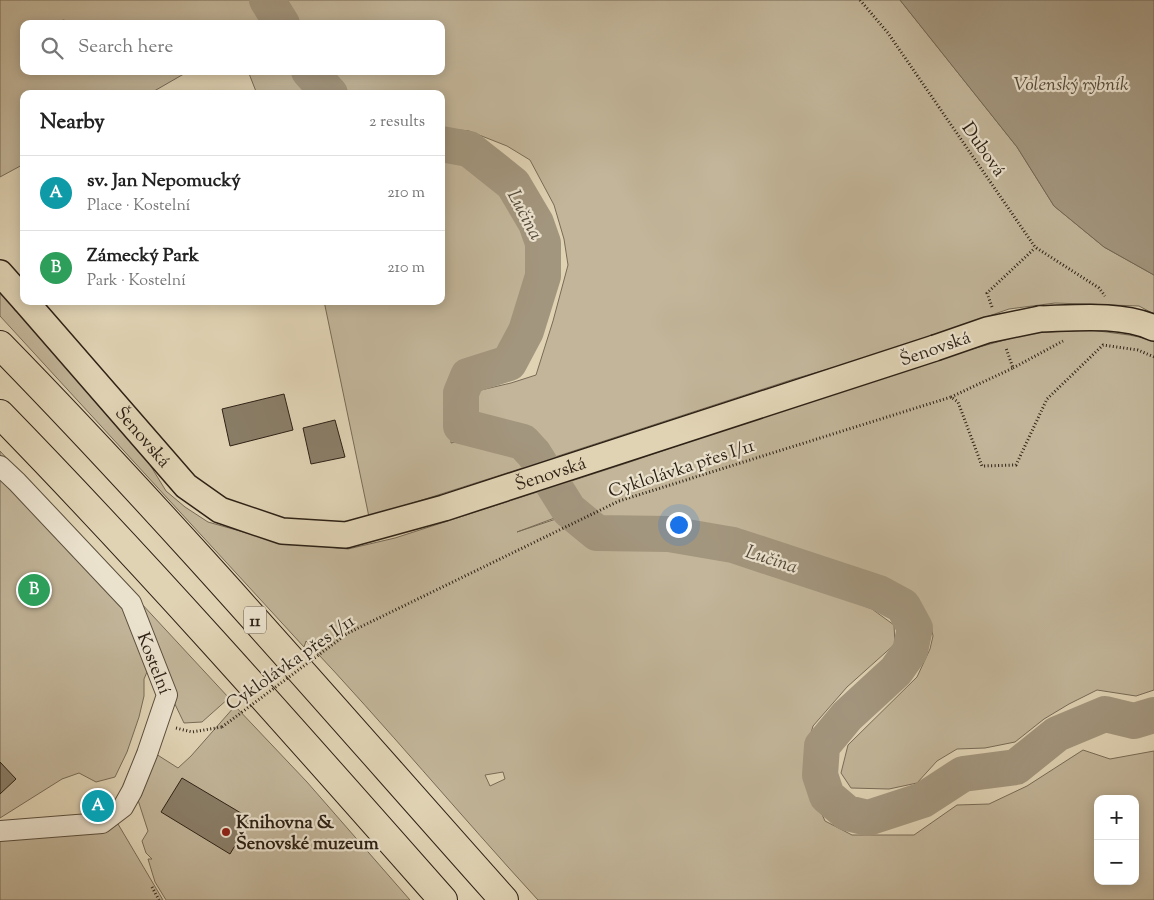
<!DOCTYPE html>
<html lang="en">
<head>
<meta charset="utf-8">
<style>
  body { margin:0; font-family:"Sorts Mill Goudy",serif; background:#f2f2f2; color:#222 }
  .controls { position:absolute; right:15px; bottom:15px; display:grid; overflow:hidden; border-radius:10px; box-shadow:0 2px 12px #0003 }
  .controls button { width:45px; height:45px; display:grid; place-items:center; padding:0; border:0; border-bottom:1px solid #e0e0e0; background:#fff; color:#222; font:25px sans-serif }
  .you { position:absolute; left:678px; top:524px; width:18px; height:18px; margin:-12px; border:4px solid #fff; border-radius:50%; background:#1a73e8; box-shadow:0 0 0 8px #1a73e833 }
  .badge { display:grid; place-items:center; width:32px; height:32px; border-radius:50%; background:#db2777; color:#fff; font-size:16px; font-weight:700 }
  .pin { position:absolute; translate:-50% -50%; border:2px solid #fff; box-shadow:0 1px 5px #0006 }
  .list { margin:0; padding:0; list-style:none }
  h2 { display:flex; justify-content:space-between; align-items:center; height:65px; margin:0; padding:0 20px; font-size:21px }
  h2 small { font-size:16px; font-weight:400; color:#767676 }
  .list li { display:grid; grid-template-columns:32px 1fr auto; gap:15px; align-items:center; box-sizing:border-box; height:75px; padding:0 20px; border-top:1px solid #e0e0e0 }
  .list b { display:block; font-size:19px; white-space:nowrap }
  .list p { margin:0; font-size:16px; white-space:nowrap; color:#767676 }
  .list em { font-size:16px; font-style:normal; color:#767676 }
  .icon { flex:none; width:28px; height:28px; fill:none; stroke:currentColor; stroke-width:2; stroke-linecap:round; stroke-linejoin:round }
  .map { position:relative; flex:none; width:1154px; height:900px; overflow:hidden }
  .search { position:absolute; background:#fff; box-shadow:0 2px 12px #0003; left:20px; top:20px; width:425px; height:55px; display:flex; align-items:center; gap:12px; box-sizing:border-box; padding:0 18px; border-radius:10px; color:#767676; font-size:19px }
  .panel { position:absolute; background:#fff; box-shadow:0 2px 12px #0003; left:20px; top:90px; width:425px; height:215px; border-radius:10px }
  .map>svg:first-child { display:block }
  .green { fill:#c2b599; stroke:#786b57; fill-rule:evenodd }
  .water { fill:#a3967e; stroke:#746754 }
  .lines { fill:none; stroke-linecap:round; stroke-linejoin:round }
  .river { stroke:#a3967e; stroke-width:36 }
  .building { fill:#8a7e68; stroke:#2d2115 }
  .minor-casing { stroke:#5a4e3d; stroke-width:22 }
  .major-casing { stroke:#2d2115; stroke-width:28 }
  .highway-casing { stroke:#2d2115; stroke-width:30 }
  .path { stroke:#2d2115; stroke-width:3; stroke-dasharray:1 2.5; stroke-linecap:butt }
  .minor { stroke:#ebe2ce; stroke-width:20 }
  .major { stroke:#e0d3b4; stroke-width:25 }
  .highway { stroke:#e0d3b4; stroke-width:28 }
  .major-bridge-casing { stroke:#2d2115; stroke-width:28; stroke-linecap:butt }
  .path-bridge { stroke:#2d2115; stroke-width:3; stroke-dasharray:1 2.5; stroke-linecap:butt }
  .major-bridge { stroke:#e0d3b4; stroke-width:25 }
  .poi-dot { fill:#8f2418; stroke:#ebe2ce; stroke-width:2 }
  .labels { text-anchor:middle; stroke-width:4.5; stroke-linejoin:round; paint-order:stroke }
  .shield { fill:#ebe2ce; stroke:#665b4c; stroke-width:1 }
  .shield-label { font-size:16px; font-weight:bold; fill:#2d2115 }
  .street-label { font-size:18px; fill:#2d2115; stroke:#ebe2ce }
  .poi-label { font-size:18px; font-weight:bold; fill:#2d2115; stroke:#ebe2ce; text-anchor:start }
  .water-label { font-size:19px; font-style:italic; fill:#564a3a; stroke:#ebe2ce }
</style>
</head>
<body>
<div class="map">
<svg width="1154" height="900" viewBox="0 0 1154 900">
  <rect width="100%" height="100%" fill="#e0d3b4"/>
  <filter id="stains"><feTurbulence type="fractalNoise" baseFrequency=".004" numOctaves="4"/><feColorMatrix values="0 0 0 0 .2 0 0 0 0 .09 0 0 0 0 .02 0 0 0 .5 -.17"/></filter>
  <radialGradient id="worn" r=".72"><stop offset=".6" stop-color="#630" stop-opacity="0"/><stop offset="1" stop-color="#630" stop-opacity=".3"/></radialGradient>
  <g class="green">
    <polygon points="0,0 255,0 270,24 73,24 72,22 63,20 57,24 24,24 24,71 189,71 149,94 24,94 24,164 0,177"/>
    <polygon points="285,0 900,0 1017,147 1054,206 1104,247 1154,275 1154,314 1139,306 1055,303 1009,309 880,354 794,379 549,459 527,429 500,419 471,418 473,399 481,390 511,383 536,375 553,321 568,265 564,239 554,205 530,160 507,146 469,131 441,128 441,94 349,94 327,71 441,71 441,24 299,24"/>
    <polygon points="248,71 293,71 314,94 257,94"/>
    <polygon points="441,152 465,158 505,191 526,228 531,266 525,290 507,335 492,356 462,366 453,386 451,443 472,438 518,448 532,465 369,517 324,301 441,301"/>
    <path d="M0,288L133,437L166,491L185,507L208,522L261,537L308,545L348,549L395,538L627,463L907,367L1030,333L1091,330L1129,335L1154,340V690L1136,696L1097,690L1069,704L1044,719L1015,742L985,748L957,749L937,761L917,783L889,789L851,788L841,773L848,745L917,677L930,649L933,636L930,621L921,609L906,595L811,559L734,538L661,529L598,528L576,510L517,532L568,515L598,539L666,540L705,545L872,609L894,625L895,644L847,687L813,726L807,747L808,778L817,803L825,821L852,835H914L957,805L989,804L1027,786L1083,750L1110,759L1154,751V900H538C460,815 386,726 306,641L304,647L0,316ZM503,772L505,779L490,786L485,775ZM1098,799H1135V881H1098Z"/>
    <polygon points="0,451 229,698 202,722 184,723 172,698 156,651 144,679 144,696 139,717 127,752 115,777 96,782 79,773 62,779 0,818"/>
    <polygon points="235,706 307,782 410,900 166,900 155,882 148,859 152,859 146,853 142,841 148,831 137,797 156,754 178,768 191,756"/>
    <polygon points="118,824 163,900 0,900 0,838 97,830"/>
  </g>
  <polygon class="water" points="900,0 1154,0 1154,275 1104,247 1054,206 1017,147"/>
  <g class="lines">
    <g class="river">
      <polyline points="267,0 282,24"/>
      <polyline points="309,71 330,94"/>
      <polyline points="441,144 469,149 513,184 536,223 543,243 543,276 526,331 509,363 468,376 461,393 461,426 523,442 534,454 569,510 597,533 669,534 733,545 879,593 903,606 915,628 910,651 896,671 847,716 822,746 820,775 827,796 847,813 868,818 923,800 963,774 1016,767 1057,734 1105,714 1134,721 1154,715"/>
    </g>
  </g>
  <g class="building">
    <polygon points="284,394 293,430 230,446 222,409"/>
    <polygon points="335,420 345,457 311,464 303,428"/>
    <polygon points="0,762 16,779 0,794"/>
    <polygon points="182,778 251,819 230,854 161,812"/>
  </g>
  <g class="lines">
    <defs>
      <g id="minor">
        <path id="s1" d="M0,466L17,482L131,603L167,695L147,754L132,791L123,807L102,823L0,831"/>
      </g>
      <g id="major">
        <polyline points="0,273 24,300"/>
        <path id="s2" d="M25,301L186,486L220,510L282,531L346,535L444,508L935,348"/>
        <path d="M1040,319C1075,318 1121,313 1154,328"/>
      </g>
      <g id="highway">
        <path d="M0,345C175,524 338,714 504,900"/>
        <path d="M0,414C153,571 298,736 443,900"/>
      </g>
    </defs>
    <use href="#minor" class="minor-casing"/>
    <use href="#major" class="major-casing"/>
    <use href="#highway" class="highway-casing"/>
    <g class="path">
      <polyline points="860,0 888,33 1035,247 1099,288 1105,296"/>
      <polyline points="992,307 987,293 1035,248"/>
      <polyline points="1013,368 1063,341"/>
      <polyline points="951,397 1013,368 1006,348"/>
      <polyline points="619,501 951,397 958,402 982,466 1016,465 1047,399 1103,345 1138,350 1154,357"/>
      <polyline points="176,728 192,732 222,727"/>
      <polyline points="152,887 159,900"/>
    </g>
    <use href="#minor" class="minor"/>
    <use href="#major" class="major"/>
    <use href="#highway" class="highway"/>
    <defs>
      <polyline id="major-bridge" points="935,348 987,330 1040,319"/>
    </defs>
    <use href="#major-bridge" class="major-bridge-casing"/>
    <polyline class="path-bridge" points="222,727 348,633 619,501"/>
    <use href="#major-bridge" class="major-bridge"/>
  </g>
  <circle class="poi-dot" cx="226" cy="832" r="5"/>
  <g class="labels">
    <rect class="shield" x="244" y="606.5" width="22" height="27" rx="4"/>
    <g class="shield-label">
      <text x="255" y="626">11</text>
    </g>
    <g class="street-label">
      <text transform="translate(984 149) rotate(55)" y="6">Dubová</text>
      <text transform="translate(935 348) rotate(-19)" y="6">Šenovská</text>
      <text dy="6" stroke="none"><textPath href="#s2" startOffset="180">Šenovská</textPath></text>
      <text transform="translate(681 468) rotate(-18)" y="6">Cyklolávka přes I/11</text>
      <text dy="6" stroke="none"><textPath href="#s2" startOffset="630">Šenovská</textPath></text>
      <text transform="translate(290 662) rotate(-35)" y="6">Cyklolávka přes I/11</text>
      <text dy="6" stroke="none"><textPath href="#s1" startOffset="254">Kostelní</textPath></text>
    </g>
    <g class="poi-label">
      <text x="236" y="828">Knihovna &amp;<tspan x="236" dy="21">Šenovské muzeum</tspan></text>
    </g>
    <g class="water-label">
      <text x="1071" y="90">Volenský rybník</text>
      <text transform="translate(526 214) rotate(62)" y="7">Lučina</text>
      <text transform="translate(772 558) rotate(18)" y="7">Lučina</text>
    </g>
  </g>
  <rect width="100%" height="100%" filter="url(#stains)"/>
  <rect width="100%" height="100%" fill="url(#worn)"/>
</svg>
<div class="controls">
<button>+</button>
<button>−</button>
</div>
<div class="you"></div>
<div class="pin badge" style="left:98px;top:806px;background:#0f9aa8">A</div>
<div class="pin badge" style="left:34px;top:590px;background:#2e9e5b">B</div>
<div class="search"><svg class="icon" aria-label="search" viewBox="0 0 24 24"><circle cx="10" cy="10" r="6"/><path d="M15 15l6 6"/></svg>Search here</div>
<section class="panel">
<h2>Nearby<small>2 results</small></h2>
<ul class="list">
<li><span class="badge" style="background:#0f9aa8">A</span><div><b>sv. Jan Nepomucký</b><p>Place · Kostelní</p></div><em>210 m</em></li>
<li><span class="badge" style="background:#2e9e5b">B</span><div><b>Zámecký Park</b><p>Park · Kostelní</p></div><em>210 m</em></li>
</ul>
</section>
</div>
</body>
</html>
